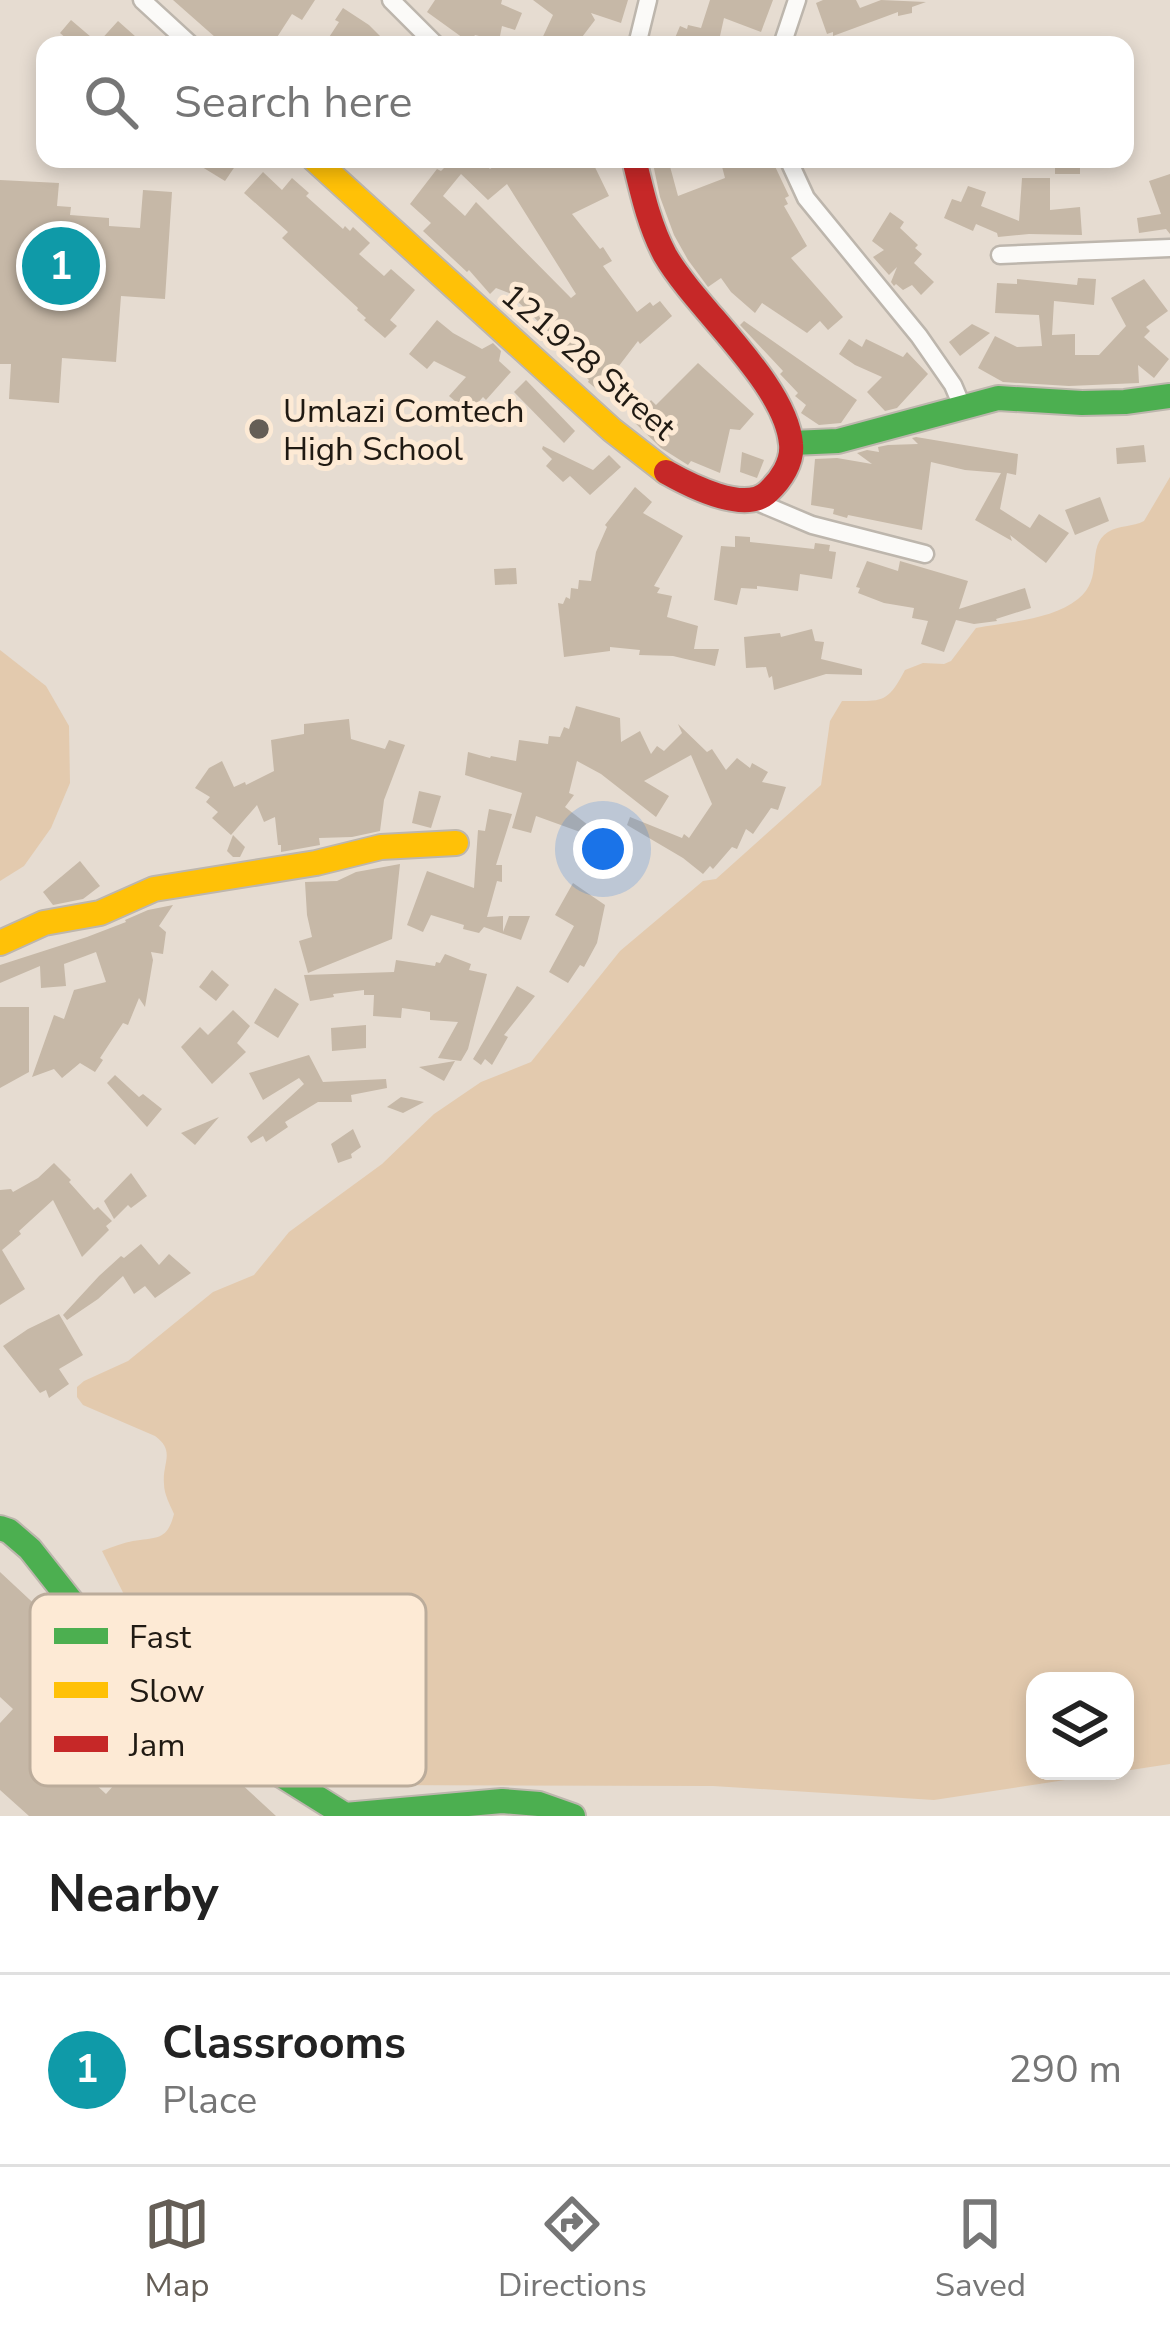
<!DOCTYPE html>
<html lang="en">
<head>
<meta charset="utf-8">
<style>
  body { margin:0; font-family:"Nunito Sans",sans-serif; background:#f2f2f2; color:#222 }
  .controls { position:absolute; right:36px; bottom:36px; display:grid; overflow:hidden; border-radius:24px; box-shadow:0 6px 18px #0003 }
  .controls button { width:108px; height:108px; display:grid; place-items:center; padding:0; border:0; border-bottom:3px solid #e0e0e0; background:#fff; color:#222; font:60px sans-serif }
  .you { position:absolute; left:603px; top:849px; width:42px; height:42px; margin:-30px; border:9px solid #fff; border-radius:50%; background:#1a73e8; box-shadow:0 0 0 18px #1a73e833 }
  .badge { display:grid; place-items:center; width:78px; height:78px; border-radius:50%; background:#655e56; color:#fff; font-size:39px; font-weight:700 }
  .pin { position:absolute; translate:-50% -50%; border:6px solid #fff; box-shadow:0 3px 12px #0006 }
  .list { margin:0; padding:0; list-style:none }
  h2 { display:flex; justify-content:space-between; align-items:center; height:156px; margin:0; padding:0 48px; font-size:51px }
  h2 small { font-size:39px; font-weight:400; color:#767676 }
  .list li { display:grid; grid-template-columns:78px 1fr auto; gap:36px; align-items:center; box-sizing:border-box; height:192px; padding:0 48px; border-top:3px solid #e0e0e0 }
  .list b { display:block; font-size:45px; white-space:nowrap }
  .list p { margin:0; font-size:39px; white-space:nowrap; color:#767676 }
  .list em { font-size:39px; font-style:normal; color:#767676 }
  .icon { flex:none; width:66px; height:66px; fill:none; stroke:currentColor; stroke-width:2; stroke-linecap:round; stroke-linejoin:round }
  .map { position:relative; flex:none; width:1170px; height:1816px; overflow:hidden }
  .search { position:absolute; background:#fff; box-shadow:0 6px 18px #0003; left:36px; right:36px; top:36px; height:132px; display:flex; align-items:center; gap:30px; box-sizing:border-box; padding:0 42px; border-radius:24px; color:#767676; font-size:45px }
  .sheet { height:348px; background:#fff }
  nav { display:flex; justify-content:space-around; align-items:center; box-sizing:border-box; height:168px; border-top:3px solid #e0e0e0; background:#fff; font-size:33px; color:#767676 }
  nav a { display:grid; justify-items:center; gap:6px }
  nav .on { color:#655e56 }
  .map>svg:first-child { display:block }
  .green { fill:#e3caae; fill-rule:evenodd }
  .building { fill:#c6b8a7; fill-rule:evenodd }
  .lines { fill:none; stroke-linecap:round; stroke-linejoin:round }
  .street-casing { stroke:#bdb6ad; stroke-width:21 }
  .fast-casing { stroke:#bdb6ad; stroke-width:28 }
  .slow-casing { stroke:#bdb6ad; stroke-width:28 }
  .jam-casing { stroke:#bdb6ad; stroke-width:28 }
  .street { stroke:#fbfaf8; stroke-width:16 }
  .fast { stroke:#4caf50; stroke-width:24 }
  .slow { stroke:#ffc107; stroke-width:24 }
  .jam { stroke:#c62828; stroke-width:24 }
  .poi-dot { fill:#655e56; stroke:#fdead5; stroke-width:4.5 }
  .labels { text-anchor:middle; stroke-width:10; stroke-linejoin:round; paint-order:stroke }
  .street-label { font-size:33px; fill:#201a13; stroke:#fdead5 }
  .poi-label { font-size:33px; fill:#201a13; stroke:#fdead5; text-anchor:start }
  .key { fill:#fdead5; stroke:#bbac9b; stroke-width:3 }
  .key-label { font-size:33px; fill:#201a13 }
</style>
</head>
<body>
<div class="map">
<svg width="1170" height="1816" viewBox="0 0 1170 1816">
  <rect width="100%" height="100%" fill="#e6dcd1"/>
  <g class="green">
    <path d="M1170,477V1764L934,1800L713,1786L366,1785L180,1705L102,1551C112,1547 123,1543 133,1541C157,1537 167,1541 174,1514C170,1505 164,1494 164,1484C162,1463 176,1451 155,1436L83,1405L77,1397V1387L84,1381L128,1361L213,1292L254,1275L289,1232L382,1164L434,1114L481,1082L531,1062L620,951L703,881L716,879L821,785L830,721L842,701C880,700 886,707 905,670L923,663L944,664L951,661L976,628C1007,622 1052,620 1078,599C1105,578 1085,547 1108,532C1119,525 1133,527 1144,521ZM1035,1681H1125V1771H1035Z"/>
    <polygon points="0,650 46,686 69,726 70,783 51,828 24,866 0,881"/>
  </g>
  <g class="building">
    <polygon points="173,0 315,0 302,20 292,14 272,45 224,45"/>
    <polygon points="435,0 502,0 501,4 522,13 515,30 502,26 499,41 475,35 470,43 427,12"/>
    <polygon points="533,0 628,0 621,23 591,13 595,20 576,45 539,45 553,15"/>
    <polygon points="710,0 773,0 761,32 724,18 718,45 672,45 680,26 687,29 688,25 701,28"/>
    <polygon points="823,0 856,0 860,8 881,0 926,2 912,7 912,13 898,16 898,12 833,36 833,32 827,34 816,3"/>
    <polygon points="343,8 369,25 389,45 324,45 339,22 335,20"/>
    <polygon points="71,20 98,43 118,21 145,45 74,45 60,33"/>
    <polygon points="189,159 240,159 225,181"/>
    <path d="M445,159H480L490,169L505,159H542L545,168L570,159H591L609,196L572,214L600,249L603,247L612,261L603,266L637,312L650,302L653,306L660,301L672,316L640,344L638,341L612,375L648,404L651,400L656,405L698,363L754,414L740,430L730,429L720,473L691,461L688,465L661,448L632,420L637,415L602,387L599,391L588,382L589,380L581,373L588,364L550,333L509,293L496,288L490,294L469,270L467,272L423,231L431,223L410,204L437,169L441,171L449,163ZM461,174L488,200L507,184L576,294L571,298L476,202L465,216L443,196Z"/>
    <polygon points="652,159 668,159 678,196 725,178 720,159 755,159 757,167 772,160 789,196 785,198 788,204 784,206 807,246 791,258 843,317 828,330 820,321 807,333 762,303 755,313 731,292 721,278 708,287 688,260 674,235 660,197"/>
    <rect x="1055" y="159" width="25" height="15"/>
    <polygon points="263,172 282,190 292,178 309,193 306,196 343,229 345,226 350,231 353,227 370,243 359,254 384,276 391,269 415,290 390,320 397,326 385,338 364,320 366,318 357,310 358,308 282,238 288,232 244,193"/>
    <polygon points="1170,174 1170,234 1166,229 1139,233 1137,218 1161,214 1149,181"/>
    <polygon points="1022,178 1050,178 1050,210 1080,207 1082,235 1029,234 998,237 997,233 976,224 973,231 944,218 952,199 961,202 968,186 986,192 981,206 1019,221"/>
    <polygon points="0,180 59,183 57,206 71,207 70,215 109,218 109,226 140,228 143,190 172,192 165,299 121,296 116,362 62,358 59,403 9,399 11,364 0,364"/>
    <polygon points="890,212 904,222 900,228 918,245 915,248 922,254 914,263 934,282 921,295 912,285 903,290 896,284 894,286 891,282 897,267 889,275 873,257 884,250 872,241"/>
    <polygon points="1078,278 1096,279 1094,305 1054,301 1052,335 1075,334 1075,355 1099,355 1126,326 1111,298 1144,279 1168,311 1146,327 1150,331 1144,337 1169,359 1154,378 1138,365 1139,383 1069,386 1003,382 978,368 995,336 1017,347 1042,346 1039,315 995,313 997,283 1017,284 1017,279 1077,285"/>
    <polygon points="437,320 453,333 482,349 493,343 501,351 499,361 511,372 486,400 483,397 469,413 449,396 466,377 434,361 427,369 409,354"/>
    <polygon points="744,321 857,400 841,423 819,425 801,413 806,405 795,396 798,393 780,374 783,371 740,325"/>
    <polygon points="972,324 990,333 960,356 949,342"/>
    <polygon points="849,339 862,347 866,339 903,357 907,352 928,374 897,408 885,411 867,392 882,377 855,365 839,354"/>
    <polygon points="526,380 575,431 564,443 514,392"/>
    <polygon points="916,437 1018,454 1016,475 1007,473 1000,509 1030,528 1039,514 1069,533 1046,563 1010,535 1012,541 975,520 1001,473 965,470 931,462 922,530 848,515 847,518 833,514 834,509 811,505 815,459 837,458 872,464 857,453 867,450 879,452 878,447 888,445 918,444 912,438"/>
    <polygon points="1144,445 1146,462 1117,464 1116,448"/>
    <polygon points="543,446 593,470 609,455 621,467 590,495 570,476 563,482 546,466 552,459 542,449"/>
    <polygon points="742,452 764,460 757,478 740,472"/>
    <polygon points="635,487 652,502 643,513 683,536 654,586 660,588 657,593 672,596 667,617 698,626 694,649 719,649 715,666 673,656 639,655 640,650 610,647 610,651 564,657 558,603 563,604 566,597 570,599 571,588 578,589 579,580 591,581 596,552 607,527 605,525"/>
    <polygon points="1100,497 1109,521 1075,535 1065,510"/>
    <polygon points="735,536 750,537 750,542 814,549 815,543 830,545 829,551 836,552 832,579 800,574 798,591 757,586 757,589 741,588 737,605 714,600 721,546 735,547"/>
    <polygon points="867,561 898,571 900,561 968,581 959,609 1025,588 1031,608 996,619 997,621 974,624 956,620 944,652 921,644 928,621 912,618 914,608 884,603 858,593 860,588 856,587"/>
    <polygon points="516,568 517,584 495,585 494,569"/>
    <polygon points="812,629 815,641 824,642 821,659 862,669 862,675 826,674 774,690 772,676 769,678 766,667 746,668 744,637 780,633 781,637"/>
    <polygon points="576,706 620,718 621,742 640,731 651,754 657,746 664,751 682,733 678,724 707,752 712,749 726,770 737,758 750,768 752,763 768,772 762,782 786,787 778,810 771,808 753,834 746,829 737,849 732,847 713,869 710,866 703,874 683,858 627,825 630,817 682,838 684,834 689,838 712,804 691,755 644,781 669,796 656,817 601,774 577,761 569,793 574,795 565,807 616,847 613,865 589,860 594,837 536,816 531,833 512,828 522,793 465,775 468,752 490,758 491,756 516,761 519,740 548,744 549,736 560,737 564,727 569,729"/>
    <polygon points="349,719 351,739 385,749 389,740 405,745 384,800 380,831 352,837 319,838 320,845 281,852 281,845 278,845 275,817 264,822 257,805 231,835 212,818 218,812 206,802 210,797 195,788 209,768 222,761 234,787 245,782 246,785 274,771 271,740 304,734 304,724"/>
    <polygon points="419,791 441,796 431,828 412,823"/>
    <polygon points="489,809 512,814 496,865 502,865 502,882 497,881 487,917 503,916 503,932 509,916 530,916 521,940 484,927 479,933 463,929 464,925 431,915 423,932 407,925 427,871 474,888 478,830 485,831"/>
    <polygon points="233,835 245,847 240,857 233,857 227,851"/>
    <polygon points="80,861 100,886 83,899 53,905 43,892"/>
    <polygon points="400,864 392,939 308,973 299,941 312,937 307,915 305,882 337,881 356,872"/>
    <polygon points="573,883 605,905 597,943 584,967 580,965 568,983 549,972 574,926 555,915"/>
    <polygon points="173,905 159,926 166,932 163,954 151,952 153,960 145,1007 139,998 128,1025 123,1023 100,1058 103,1060 95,1072 80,1063 62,1078 54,1069 32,1077 54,1015 64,1019 74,990 106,982 96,952 64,964 66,986 41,988 40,966 0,983 0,965 87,937 126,922 125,920 148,910"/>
    <polygon points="445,954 471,964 469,970 487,974 468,1049 461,1061 438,1058 458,1022 430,1020 430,1012 402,1008 401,1018 373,1016 374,995 364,995 364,990 333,994 334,997 310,1001 304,975 394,972 396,960 435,966 436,962 440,963"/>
    <polygon points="212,970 229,985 216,1001 199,987"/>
    <polygon points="517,986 535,996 504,1035 508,1037 492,1065 485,1059 481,1065 473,1059"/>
    <polygon points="275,988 299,1004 278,1038 254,1023"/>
    <polygon points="0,1007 29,1007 29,1072 0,1088"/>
    <polygon points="233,1010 250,1026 237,1043 246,1052 212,1084 181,1047 200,1027 208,1035"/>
    <polygon points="366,1025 366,1048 332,1051 331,1028"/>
    <polygon points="309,1055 323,1082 386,1079 387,1088 351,1095 352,1102 318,1102 285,1122 288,1127 266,1142 263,1136 251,1143 247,1137 304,1084 299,1078 263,1100 249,1073"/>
    <polygon points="455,1061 444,1081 419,1067"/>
    <polygon points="115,1075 139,1097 143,1094 162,1109 147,1127 107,1083"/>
    <polygon points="401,1097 424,1102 403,1113 387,1107"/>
    <polygon points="219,1117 195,1145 181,1133"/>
    <polygon points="353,1129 361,1147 351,1154 352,1158 338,1163 331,1144"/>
    <polygon points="54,1163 71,1180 69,1182 94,1210 98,1207 112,1221 106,1226 109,1230 82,1257 53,1200 19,1231 21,1234 2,1250 25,1289 0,1305 0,1190 11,1189 13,1192 38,1178"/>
    <polygon points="131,1173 147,1196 131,1208 128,1205 114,1219 104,1201"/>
    <polygon points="141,1244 159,1265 169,1254 191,1273 155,1298 145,1286 134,1294 123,1276 98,1299 67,1320 63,1315 99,1276 121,1256 124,1258"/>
    <polygon points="59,1314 83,1355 59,1369 69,1384 49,1398 46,1390 40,1393 3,1346 28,1329"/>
    <path d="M0,1572L87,1653L77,1663L173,1752L188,1735L276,1816H29L0,1790V1723L13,1709L0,1697ZM63,1707L129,1768L106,1794L39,1732Z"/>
  </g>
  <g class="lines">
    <defs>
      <g id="street">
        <polyline points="142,0 191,45"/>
        <polyline points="391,0 436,45"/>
        <polyline points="637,45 648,0"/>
        <polyline points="782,45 797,0"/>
        <polyline points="788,159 806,198 919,336 953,385 962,406"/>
        <polyline points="1000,255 1170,248"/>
        <polyline points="755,501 812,525 925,554"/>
      </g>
      <g id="fast">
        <polyline points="792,443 838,441 998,398 1082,403 1125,402 1170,396"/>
        <polyline points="0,1528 9,1531 30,1549 101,1639 139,1676 233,1745 345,1815 502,1801 539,1804 573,1816"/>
      </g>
      <g id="slow">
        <polyline points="314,159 612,430 666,472"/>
        <polyline points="0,943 44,923 100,913 154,889 316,863 381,847 456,843"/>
      </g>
      <path id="jam" d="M634,159C642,192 649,225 665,255C696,309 786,383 791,444C793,462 781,480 768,492C745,514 689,485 666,472"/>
    </defs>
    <use href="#street" class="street-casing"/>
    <use href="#fast" class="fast-casing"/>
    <use href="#slow" class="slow-casing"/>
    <use href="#jam" class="jam-casing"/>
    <use href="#street" class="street"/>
    <use href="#fast" class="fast"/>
    <use href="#slow" class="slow"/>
    <use href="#jam" class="jam"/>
  </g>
  <circle class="poi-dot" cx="259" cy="429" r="12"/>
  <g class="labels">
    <g class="street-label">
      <text transform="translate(589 361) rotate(41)" y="12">121928 Street</text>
    </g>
    <g class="poi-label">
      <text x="283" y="422">Umlazi Comtech<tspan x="283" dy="38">High School</tspan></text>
    </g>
  </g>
  <rect x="30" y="1594" width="396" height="192" rx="18" class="key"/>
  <rect x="54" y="1628" width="54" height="16" fill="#4caf50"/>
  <rect x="54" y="1682" width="54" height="16" fill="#ffc107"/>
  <rect x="54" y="1736" width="54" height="16" fill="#c62828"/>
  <g class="key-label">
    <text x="129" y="1648">Fast</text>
    <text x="129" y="1702">Slow</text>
    <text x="129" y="1756">Jam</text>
  </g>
</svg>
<div class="controls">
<button><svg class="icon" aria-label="layers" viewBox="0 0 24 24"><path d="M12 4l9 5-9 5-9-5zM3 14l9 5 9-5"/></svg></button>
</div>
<div class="you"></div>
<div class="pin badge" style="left:61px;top:266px;background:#0f9aa8">1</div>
<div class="search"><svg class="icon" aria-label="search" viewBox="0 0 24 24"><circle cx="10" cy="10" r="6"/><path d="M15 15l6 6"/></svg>Search here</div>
</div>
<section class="sheet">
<h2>Nearby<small></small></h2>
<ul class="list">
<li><span class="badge" style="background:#0f9aa8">1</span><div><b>Classrooms</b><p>Place</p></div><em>290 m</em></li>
</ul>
</section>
<nav>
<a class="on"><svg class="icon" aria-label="map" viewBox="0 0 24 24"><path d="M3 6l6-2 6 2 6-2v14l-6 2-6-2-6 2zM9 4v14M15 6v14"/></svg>Map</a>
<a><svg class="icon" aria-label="directions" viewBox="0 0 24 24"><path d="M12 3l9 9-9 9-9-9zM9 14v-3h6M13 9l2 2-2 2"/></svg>Directions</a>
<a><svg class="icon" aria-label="saved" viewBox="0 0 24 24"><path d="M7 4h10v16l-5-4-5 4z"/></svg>Saved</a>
</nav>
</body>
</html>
